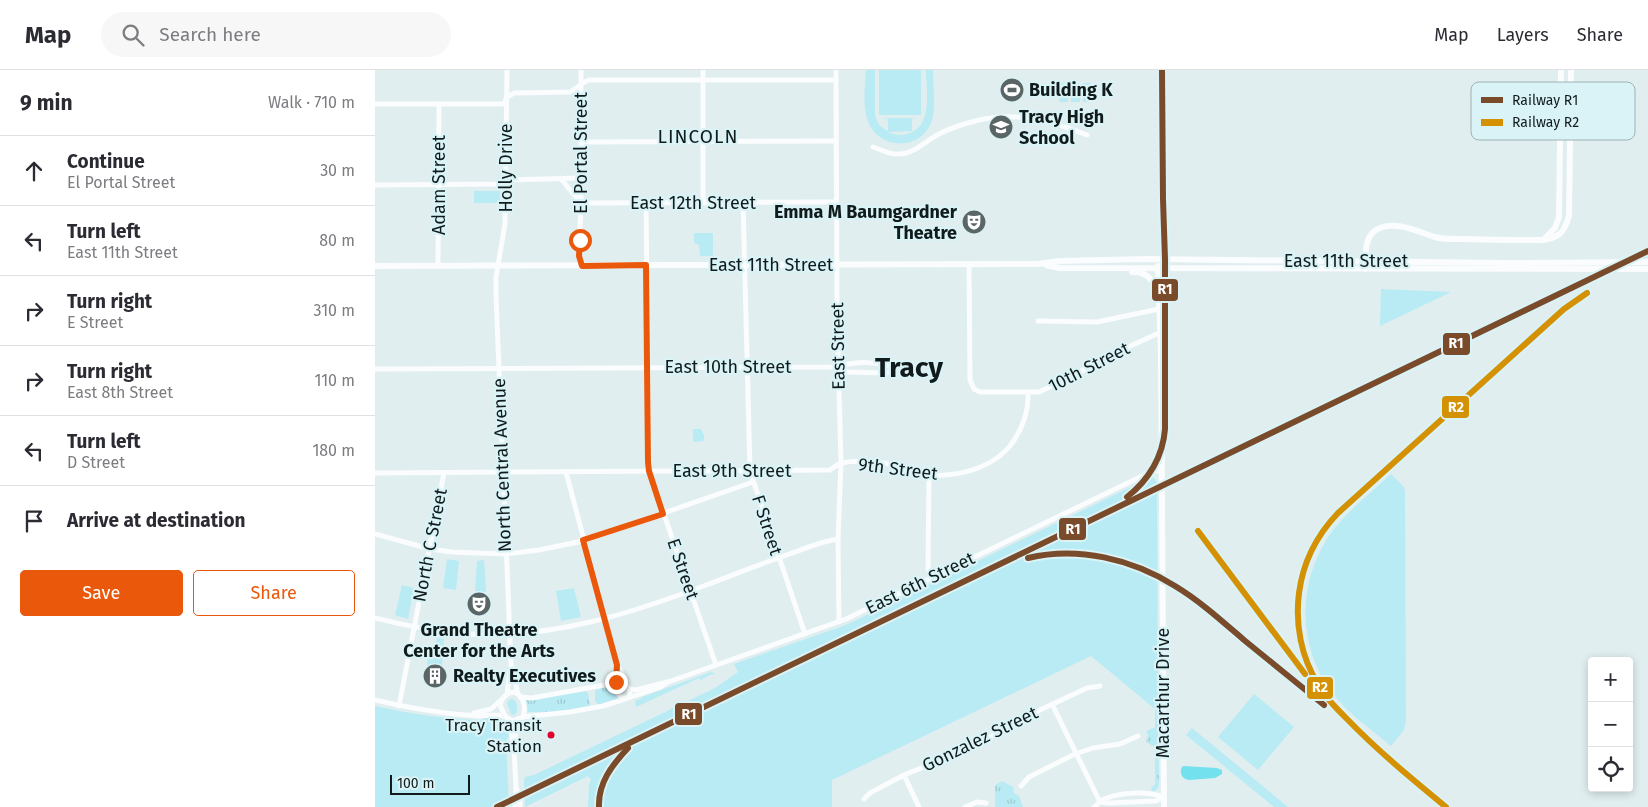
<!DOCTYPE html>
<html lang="en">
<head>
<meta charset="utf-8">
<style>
  body { margin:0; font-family:"Fira Sans",sans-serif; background:#f7f7f7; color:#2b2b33 }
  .controls { position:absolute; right:15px; bottom:15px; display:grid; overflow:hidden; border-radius:5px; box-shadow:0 2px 8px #0003 }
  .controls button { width:45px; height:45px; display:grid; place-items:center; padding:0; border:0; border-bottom:1px solid #e1e1e2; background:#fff; color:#2b2b33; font:25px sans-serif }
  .scale { position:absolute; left:15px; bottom:12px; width:80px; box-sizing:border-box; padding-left:5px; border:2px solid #121b1c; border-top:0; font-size:14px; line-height:18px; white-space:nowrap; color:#121b1c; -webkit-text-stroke:4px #d9f3f7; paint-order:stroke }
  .stop { position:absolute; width:15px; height:15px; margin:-11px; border:4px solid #ea580c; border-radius:50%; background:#fff }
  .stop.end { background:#ea580c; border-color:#fff; box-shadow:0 1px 5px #0008 }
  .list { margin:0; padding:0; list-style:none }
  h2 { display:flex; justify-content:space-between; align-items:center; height:65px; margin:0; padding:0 20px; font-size:21px }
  h2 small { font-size:16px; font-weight:400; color:#7c7c81 }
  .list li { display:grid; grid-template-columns:32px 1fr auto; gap:15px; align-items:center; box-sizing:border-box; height:70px; padding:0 20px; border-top:1px solid #e1e1e2 }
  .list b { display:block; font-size:19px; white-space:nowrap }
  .list p { margin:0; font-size:16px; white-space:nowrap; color:#7c7c81 }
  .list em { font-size:16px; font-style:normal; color:#7c7c81 }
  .actions { display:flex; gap:10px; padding:15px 20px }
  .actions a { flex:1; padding:11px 0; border:1px solid #ea580c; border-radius:5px; text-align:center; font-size:18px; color:#ea580c }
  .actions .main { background:#ea580c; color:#fff }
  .icon { flex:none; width:28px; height:28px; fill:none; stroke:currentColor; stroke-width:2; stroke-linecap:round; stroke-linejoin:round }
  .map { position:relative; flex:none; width:1273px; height:737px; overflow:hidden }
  header { display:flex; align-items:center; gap:30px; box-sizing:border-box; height:70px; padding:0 25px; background:#fff; border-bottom:1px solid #e1e1e2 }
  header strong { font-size:24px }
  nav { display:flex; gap:28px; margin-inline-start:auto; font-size:18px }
  .search { width:350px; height:45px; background:#f7f7f7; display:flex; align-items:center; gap:12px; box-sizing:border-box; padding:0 18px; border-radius:28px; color:#7c7c81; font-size:19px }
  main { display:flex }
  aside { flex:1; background:#fff }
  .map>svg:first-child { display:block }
  .green { fill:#b8ebf3 }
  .park { fill:url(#park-tufts) }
  .water { fill:#74e1ef }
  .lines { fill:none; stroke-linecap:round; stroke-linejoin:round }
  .minor { stroke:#fafcfd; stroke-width:5 }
  .major { stroke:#fafcfd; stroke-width:6 }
  .rail-1-casing { stroke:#d9f3f7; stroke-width:10 }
  .rail-2-casing { stroke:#d9f3f7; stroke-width:10 }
  .rail-1 { stroke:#7a4b2a; stroke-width:6 }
  .rail-2 { stroke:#d59104; stroke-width:6 }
  .route { stroke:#ea580c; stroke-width:6 }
  .bus-dot { fill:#e4002b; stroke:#d9f3f7; stroke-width:2 }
  .labels { text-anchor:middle; stroke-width:4.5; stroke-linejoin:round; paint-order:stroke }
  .bus-label { font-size:17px; fill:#121b1c; stroke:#d9f3f7; text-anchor:end }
  .poi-label { font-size:18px; font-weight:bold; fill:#121b1c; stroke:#d9f3f7; text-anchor:start }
  .street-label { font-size:18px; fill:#121b1c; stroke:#d9f3f7 }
  .neighbourhood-label { font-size:19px; letter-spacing:1px; fill:#121b1c; stroke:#d9f3f7 }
  .town-label { font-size:28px; font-weight:bold; fill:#121b1c; stroke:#d9f3f7 }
  .key { fill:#d9f3f7; stroke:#9db2b5; stroke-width:1 }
  .key-label { font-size:14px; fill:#121b1c }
  .line-badge { stroke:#d9f3f7; stroke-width:2 }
  .badge-label { font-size:14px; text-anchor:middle; font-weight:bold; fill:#fff }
</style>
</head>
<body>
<header>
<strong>Map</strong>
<div class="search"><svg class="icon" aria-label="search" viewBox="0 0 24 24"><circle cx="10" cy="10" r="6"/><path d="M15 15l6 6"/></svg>Search here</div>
<nav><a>Map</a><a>Layers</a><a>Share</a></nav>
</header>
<main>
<aside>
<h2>9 min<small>Walk · 710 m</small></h2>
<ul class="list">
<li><svg class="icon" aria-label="ahead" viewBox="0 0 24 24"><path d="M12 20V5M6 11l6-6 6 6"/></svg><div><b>Continue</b><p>El Portal Street</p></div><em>30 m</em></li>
<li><svg class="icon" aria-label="left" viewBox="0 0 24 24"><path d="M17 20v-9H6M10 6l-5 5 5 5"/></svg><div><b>Turn left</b><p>East 11th Street</p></div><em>80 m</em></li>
<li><svg class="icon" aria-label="right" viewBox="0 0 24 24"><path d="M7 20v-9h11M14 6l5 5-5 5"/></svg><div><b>Turn right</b><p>E Street</p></div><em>310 m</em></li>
<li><svg class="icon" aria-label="right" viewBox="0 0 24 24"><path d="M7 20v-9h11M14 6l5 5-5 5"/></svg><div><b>Turn right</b><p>East 8th Street</p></div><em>110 m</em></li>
<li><svg class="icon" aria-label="left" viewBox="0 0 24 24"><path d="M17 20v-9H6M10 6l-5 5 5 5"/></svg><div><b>Turn left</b><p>D Street</p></div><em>180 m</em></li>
<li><svg class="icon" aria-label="arrive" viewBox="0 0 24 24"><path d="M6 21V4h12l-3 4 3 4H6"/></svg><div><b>Arrive at destination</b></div></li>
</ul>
<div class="actions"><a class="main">Save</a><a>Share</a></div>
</aside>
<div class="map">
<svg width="1273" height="737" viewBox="0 0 1273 737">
  <defs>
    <pattern id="park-tufts" width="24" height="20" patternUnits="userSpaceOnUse" patternTransform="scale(1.25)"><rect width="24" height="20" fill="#b8ebf3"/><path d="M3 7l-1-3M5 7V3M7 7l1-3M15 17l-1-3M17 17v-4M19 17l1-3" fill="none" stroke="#9dc9d0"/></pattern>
  </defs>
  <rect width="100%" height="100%" fill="#e0eef0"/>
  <g class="green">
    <path d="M491,0H500V44C501,52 506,58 513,61V49L506,48H540L537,49V61L513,62C519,65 526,66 532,64C559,57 551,21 551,0H558C558,15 561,37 557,50C548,80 507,81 494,54C487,38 490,17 491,0Z"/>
    <rect x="504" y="0" width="42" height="45"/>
    <rect x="684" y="13" width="9" height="19"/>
    <polygon points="696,13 704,13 705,32 696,32"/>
    <polygon points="708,13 716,13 717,32 708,32"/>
    <rect x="99" y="121" width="26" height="12"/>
    <polygon points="319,163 338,163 338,186 325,186 324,175 319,173"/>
    <polygon points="1006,219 1076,222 1005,256"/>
    <polygon points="318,359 326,359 329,365 329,371 318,372"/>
    <path d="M1016,404L1029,417L1030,422L1031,650L1029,660L1016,676C997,660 975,645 959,625C921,577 921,509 959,459C975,439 997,422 1016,404Z"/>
    <polygon points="777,407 781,410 782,414 783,640 780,639 716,586 457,710 457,737 213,737 214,716 216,709 213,706 150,737 149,711 150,707 159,705 340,618 363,602 359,594 471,555 768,411"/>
    <polygon points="72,489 84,491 81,520 68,518"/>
    <polygon points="109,490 111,522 100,521 102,491"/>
    <polygon points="27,515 39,518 33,549 20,545"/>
    <polygon points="199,518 206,547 186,551 181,521"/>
    <polygon points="62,568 69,569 67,596 58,596 56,615 49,614 53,588 59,589"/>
    <polygon points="336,602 339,603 340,605 337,604 327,609 327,611 324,608 261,637 260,631 267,628 267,627"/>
    <polygon points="879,624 919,657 883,700 843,667"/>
    <polygon points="135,629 140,630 142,635 142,642 139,645 136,644 132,633"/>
    <path d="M0,636C36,644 71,649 107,650L109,648C126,648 131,647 135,665L131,671L134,737H0Z"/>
    <polygon points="817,658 913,737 899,737 811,665"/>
  </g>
  <g class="park">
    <polygon points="235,616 244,629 223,635 220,630 220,620"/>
    <polygon points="211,621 213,623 215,636 184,642 153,642 151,630"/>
    <polygon points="780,639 783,640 784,715 781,720 777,722 776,718 780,714 780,677 771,672 773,665 771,661 780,657"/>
    <polygon points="627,711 638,717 639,723 644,726 648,737 620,737 620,715"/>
  </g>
  <path class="water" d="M808,696L842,698L847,700V704L840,708L814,710C808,709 805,705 806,699Z"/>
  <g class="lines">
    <g class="minor">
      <polyline points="132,0 130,154 121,207 121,225 136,595 143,624"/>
      <polyline points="206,0 206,132 204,186 207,196"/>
      <polyline points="461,0 462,244 466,394 463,469 464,552"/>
      <polyline points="0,34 126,34 130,33 131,28 139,23 195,22 213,10 461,10"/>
      <polyline points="206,72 461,71"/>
      <path d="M498,77C507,80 515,85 524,84C539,84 552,70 564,64C576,58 588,54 600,51C641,41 675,50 712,65"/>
      <path d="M185,108C194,117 200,131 214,133L462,132"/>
      <polyline points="0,115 128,114 130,110 206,108"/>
      <polyline points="328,132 328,0"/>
      <polyline points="368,132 375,401 430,564"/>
      <polyline points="271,133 274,401 341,595"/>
      <polyline points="594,194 595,310 599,319 605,322 664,322 705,302 725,290 786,262"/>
      <polyline points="63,196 64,34"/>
      <polyline points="663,251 722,252 784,239"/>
      <polyline points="463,297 472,302 512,303 520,298"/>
      <path d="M0,299L463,297C479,291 504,291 520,298"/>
      <polyline points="191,402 242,595 241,612"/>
      <path d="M0,403L455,400C458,398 461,395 465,394C478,389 508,392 522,396C532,399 541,404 551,406C557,407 564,405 570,405C595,403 618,396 635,376C647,360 654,343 653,323"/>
      <polyline points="554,406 553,499 556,508"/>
      <polyline points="0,464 55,479 77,482 130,484 164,480 208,471 378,412"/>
      <path d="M0,548C31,556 62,562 94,564C176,569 258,543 334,514C363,503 391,492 420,482C434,477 448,471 463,469"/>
      <polyline points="242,595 247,603 249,613"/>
      <path d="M246,611C252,614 258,622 253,628H247L240,620V613Z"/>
      <polyline points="254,619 261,620 296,611 471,549 761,409 775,402 787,400"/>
      <path d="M139,622C149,626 151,637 148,647L137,651L130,646L125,635C127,627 131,623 139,622Z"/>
      <polyline points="132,624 135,601"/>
      <polyline points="145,627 157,628 240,613"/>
      <polyline points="253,628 286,617 293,612"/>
      <path d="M0,630C34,638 68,644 103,646C112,646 120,644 130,646"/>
      <polyline points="677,634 725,732"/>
      <polyline points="24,636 69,403"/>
      <polyline points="99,643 116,639 126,630"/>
      <polyline points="148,647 195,642 228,636 250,629"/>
      <polyline points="134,650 139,679 141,718 140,737"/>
      <polyline points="140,676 141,659 144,649"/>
      <polyline points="529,705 544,737"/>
      <polyline points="646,716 654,707 700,684 718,678 745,674 763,666"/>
      <polyline points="141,718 145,726 145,737"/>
      <polyline points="489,729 495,723 529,705 566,690 647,652 665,640 712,618 725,616"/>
      <polyline points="725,732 733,733 781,731 788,727"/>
      <polyline points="590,737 602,732 611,733"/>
      <path d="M719,737C723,734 727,729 732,728C748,722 773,721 789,727"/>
    </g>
    <g class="major">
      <polyline points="1168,170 1180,158 1184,147 1186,0"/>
      <polyline points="671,195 684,198 1273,199"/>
      <polyline points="0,196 663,194 684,191 771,189 1134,193 1273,192"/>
      <polyline points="783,196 786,285 789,737"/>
      <path d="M991,199C991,186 988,169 1001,160C1019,149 1043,162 1060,167C1070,170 1081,169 1091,169C1117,170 1143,170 1168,170C1185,167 1189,163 1194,146L1196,0"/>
      <path d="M757,202C770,202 776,207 782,219"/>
    </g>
    <defs>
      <g id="rail-1">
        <path d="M752,427C774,410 788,386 790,359V189L788,129L787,0"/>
        <path d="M653,488C703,476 757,489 800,516C825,531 847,551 869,570C896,592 922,613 949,635"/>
        <polyline points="122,737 1273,181"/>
        <path d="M224,737C223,713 237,695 253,678"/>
      </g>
      <g id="rail-2">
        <polyline points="823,461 930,604"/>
        <path d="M1071,737C1037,709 1003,681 972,649C961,638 950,627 943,614C926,587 920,554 924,523C928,492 942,465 963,443L1189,239L1212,223"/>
      </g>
    </defs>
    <use href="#rail-1" class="rail-1-casing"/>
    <use href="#rail-2" class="rail-2-casing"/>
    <use href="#rail-1" class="rail-1"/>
    <use href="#rail-2" class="rail-2"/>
  </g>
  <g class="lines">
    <polyline class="route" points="205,170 204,186 207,196 271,195 273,392 274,401 288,444 208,470 242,595 241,612"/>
  </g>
  <defs>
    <symbol id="stadium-disc" viewBox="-11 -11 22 22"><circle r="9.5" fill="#5a6566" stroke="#d9f3f7"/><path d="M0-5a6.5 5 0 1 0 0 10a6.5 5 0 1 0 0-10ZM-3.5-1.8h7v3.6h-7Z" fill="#fff"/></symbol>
    <symbol id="school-disc" viewBox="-11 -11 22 22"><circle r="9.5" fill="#5a6566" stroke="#d9f3f7"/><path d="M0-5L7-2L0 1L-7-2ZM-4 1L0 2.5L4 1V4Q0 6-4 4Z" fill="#fff"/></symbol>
    <symbol id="theatre-disc" viewBox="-11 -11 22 22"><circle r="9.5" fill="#5a6566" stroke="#d9f3f7"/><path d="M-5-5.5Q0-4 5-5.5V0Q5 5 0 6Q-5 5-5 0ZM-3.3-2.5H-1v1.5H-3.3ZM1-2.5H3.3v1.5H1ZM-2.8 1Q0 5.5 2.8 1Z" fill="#fff"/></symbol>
    <symbol id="building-disc" viewBox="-11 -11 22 22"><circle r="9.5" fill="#5a6566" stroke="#d9f3f7"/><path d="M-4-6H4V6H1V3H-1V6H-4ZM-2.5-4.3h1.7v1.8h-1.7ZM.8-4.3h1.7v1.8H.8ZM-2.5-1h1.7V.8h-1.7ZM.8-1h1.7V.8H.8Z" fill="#fff"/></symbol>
  </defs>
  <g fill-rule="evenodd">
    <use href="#stadium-disc" x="623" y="6" width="28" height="28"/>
    <use href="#school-disc" x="612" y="43" width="28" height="28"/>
    <use href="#theatre-disc" x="585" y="138" width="28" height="28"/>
    <use href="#theatre-disc" x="90" y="520" width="28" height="28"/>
    <use href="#building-disc" x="46" y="592" width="28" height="28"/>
  </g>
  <circle class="bus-dot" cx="176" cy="665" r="4.5"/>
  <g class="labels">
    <g class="bus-label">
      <text x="167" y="661">Tracy Transit<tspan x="167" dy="21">Station</tspan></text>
    </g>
    <g class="poi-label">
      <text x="654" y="26">Building K</text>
      <text x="644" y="53">Tracy High<tspan x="644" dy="21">School</tspan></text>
      <text x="582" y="148" text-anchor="end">Emma M Baumgardner<tspan x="582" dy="21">Theatre</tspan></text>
      <text x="104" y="566" text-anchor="middle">Grand Theatre<tspan x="104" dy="21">Center for the Arts</tspan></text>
      <text x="78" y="612">Realty Executives</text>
    </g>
    <g class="street-label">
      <text transform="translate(206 83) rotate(-90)" y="6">El Portal Street</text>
      <text transform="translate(131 98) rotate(-90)" y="6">Holly Drive</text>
      <text transform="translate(64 115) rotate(-90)" y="6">Adam Street</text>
      <text x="318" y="139">East 12th Street</text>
      <text x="971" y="197">East 11th Street</text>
      <text x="396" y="201">East 11th Street</text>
      <text transform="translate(463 276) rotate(-91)" y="6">East Street</text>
      <text x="353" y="303">East 10th Street</text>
      <text transform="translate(714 297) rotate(-27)" y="6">10th Street</text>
      <text transform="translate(127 395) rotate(-92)" y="6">North Central Avenue</text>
      <text transform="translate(523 399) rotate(7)" y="6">9th Street</text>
      <text x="357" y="407">East 9th Street</text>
      <text transform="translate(392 455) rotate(72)" y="6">F Street</text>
      <text transform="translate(55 475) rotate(-79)" y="6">North C Street</text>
      <text transform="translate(308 499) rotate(71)" y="6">E Street</text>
      <text transform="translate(545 513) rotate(-26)" y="6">East 6th Street</text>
      <text transform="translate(788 623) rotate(-90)" y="6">Macarthur Drive</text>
      <text transform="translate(605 669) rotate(-26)" y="6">Gonzalez Street</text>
    </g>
    <g class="neighbourhood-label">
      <text x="323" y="73">LINCOLN</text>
    </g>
    <g class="town-label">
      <text x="534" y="307">Tracy</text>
    </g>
  </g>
  <rect x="1096" y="12" width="164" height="58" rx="8" class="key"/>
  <rect x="1106" y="27" width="22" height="6" fill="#7a4b2a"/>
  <rect x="1106" y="49" width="22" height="7" fill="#d59104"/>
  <g class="key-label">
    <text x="1137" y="35">Railway R1</text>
    <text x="1137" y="57">Railway R2</text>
  </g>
  <g class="line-badge">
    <rect x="776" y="208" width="28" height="24" rx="5" fill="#7a4b2a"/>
    <rect x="1067" y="262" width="29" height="24" rx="5" fill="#7a4b2a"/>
    <rect x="1066" y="325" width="29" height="24" rx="5" fill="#d59104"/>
    <rect x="683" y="447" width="29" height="24" rx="5" fill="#7a4b2a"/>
    <rect x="931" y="606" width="28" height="24" rx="5" fill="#d59104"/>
    <rect x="299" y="632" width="29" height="24" rx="5" fill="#7a4b2a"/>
  </g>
  <g class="badge-label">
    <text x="790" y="224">R1</text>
    <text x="1081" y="278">R1</text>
    <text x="1081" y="342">R2</text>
    <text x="698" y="464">R1</text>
    <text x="945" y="622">R2</text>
    <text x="314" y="649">R1</text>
  </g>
</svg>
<div class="controls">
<button>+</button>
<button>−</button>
<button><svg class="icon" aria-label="locate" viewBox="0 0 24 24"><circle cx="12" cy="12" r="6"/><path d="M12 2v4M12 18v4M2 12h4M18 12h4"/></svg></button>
</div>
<div class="scale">100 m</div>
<div class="stop" style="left:205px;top:170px"></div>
<div class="stop end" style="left:241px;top:612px"></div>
</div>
</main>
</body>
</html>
